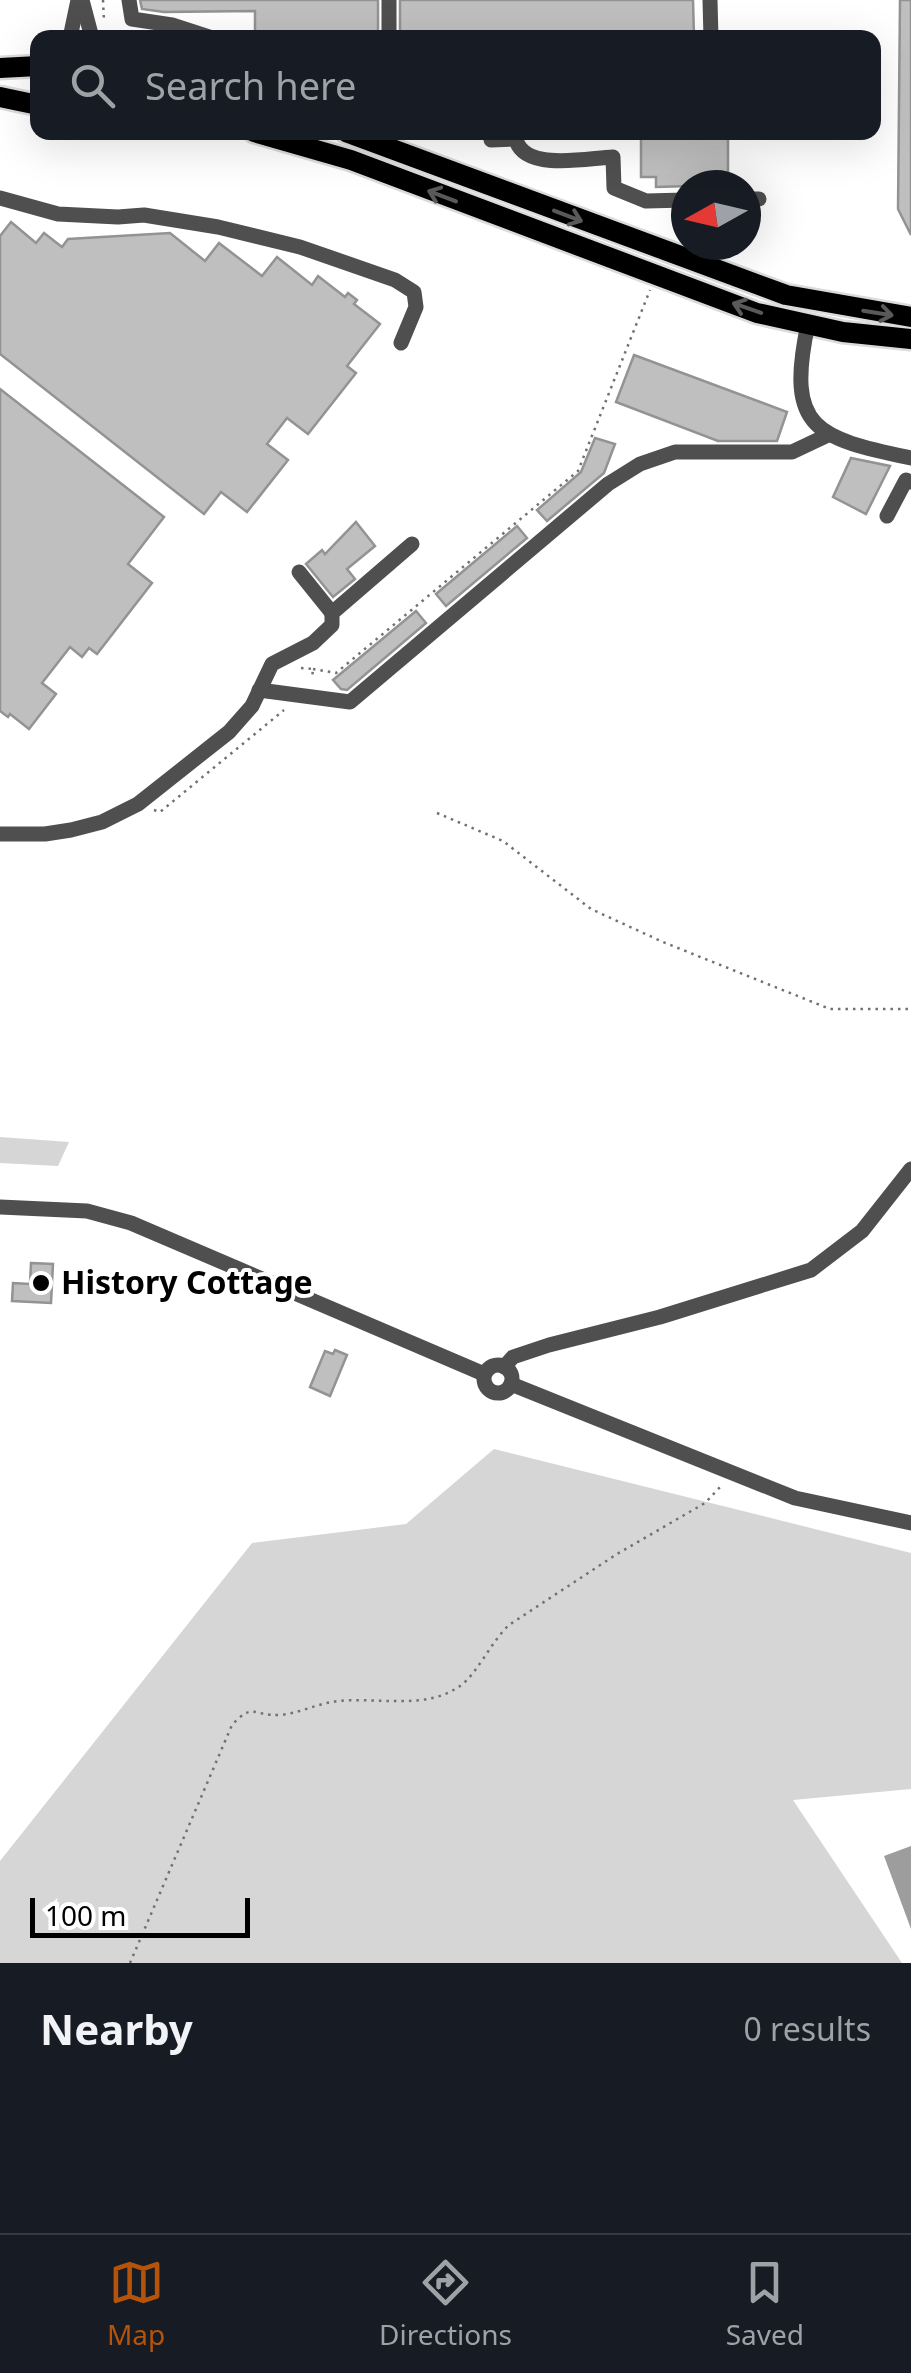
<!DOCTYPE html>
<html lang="en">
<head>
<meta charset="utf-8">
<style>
  body { margin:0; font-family:"Noto Sans",sans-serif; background:#20242c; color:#f1f3f6 }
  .compass { position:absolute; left:671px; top:170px; width:90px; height:90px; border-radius:50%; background:#171b24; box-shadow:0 10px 40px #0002; rotate:262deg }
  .scale { position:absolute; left:30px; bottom:25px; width:220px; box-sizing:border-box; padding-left:10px; border:5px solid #000; border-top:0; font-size:28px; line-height:35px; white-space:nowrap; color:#000; -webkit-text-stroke:8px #fff; paint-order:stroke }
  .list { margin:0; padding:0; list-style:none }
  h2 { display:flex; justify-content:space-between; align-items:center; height:130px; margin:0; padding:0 40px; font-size:42px }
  h2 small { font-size:32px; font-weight:400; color:#9ea1a6 }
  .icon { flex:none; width:55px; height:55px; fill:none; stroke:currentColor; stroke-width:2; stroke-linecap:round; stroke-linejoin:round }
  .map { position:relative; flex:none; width:911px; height:1963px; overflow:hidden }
  .search { position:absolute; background:#171b24; box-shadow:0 10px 40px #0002; left:30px; right:30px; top:30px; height:110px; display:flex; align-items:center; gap:25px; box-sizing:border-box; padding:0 35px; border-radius:20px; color:#9ea1a6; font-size:38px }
  .sheet { height:270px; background:#171b24 }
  nav { display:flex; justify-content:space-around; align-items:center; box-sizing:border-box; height:140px; border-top:2px solid #363941; background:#171b24; font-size:28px; color:#9ea1a6 }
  nav a { display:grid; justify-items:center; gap:5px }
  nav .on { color:#b45309 }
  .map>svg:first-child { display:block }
  .green { fill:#d6d6d6 }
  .water { fill:#9d9d9d }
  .building { fill:#bfbfbf; stroke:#939393; stroke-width:2.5 }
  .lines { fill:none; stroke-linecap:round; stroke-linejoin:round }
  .major-casing { stroke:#dbdbdb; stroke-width:25 }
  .path { stroke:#717171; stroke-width:2.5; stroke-dasharray:2.5 5; stroke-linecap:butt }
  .minor { stroke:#4f4f4f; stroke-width:15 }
  .major { stroke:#000; stroke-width:20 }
  .oneway { stroke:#595959 }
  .poi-dot { fill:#000; stroke:#fff; stroke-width:4 }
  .labels { text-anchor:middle; stroke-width:8; stroke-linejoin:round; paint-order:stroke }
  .poi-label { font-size:32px; font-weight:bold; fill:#000; stroke:#fff; text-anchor:start }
</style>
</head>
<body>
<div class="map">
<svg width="911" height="1963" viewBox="0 0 911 1963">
  <rect width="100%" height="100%" fill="#fff"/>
  <g class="green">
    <polygon points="0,1137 69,1142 58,1166 0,1163"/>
    <polygon points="494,1449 911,1553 911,1789 793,1800 902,1963 0,1963 0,1861 252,1543 406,1524"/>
  </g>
  <polygon class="water" points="911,1846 911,1929 884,1856"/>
  <g class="building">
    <polygon points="140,0 378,0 378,38 255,38 255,11 164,12 142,9"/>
    <polygon points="400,0 693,0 694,38 400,38"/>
    <polygon points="900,0 911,0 911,235 898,209"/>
    <polygon points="641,132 728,135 728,185 656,187 656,177 641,177"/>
    <polygon points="11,222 36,243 44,233 62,247 68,239 170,233 205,261 219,243 262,276 277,257 312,285 318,276 345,297 348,293 357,300 354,304 380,324 347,366 356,373 308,434 287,418 267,444 288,460 247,512 221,492 204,514 0,354 0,236"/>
    <polygon points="634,355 787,412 777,441 718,441 616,402"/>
    <polygon points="0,389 164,517 128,564 152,583 97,654 89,648 82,657 70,647 42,683 56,694 29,729 10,714 8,717 0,711"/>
    <polygon points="595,438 615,444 604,473 547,521 537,510 581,472"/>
    <polygon points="851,458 890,466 866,514 833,497"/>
    <polygon points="356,522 375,546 347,569 355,579 333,597 306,564 322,550 325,554"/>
    <polygon points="517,526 527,538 446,606 436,594"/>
    <polygon points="416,611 426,623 347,690 341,689 333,680"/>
    <polygon points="31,1263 53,1264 51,1303 12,1301 13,1283 30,1284"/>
    <polygon points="335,1350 347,1355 330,1396 310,1387 325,1351 333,1354"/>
  </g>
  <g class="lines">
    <defs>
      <g id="major">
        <polyline points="0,68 38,66"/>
        <polyline points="0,97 38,105"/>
        <polyline points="254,132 351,160 757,313 843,332 911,339"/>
        <polyline points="346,132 786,295 911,317"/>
      </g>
    </defs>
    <use href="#major" class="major-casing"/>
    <g class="path">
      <polyline points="103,0 104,21"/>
      <polyline points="301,668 313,669 312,679"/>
      <polyline points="313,669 336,673 578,471 650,290"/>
      <polyline points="154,810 160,812 284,710"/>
      <polyline points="437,813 503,841 591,909 663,942 830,1009 911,1009"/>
      <path d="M130,1963L232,1725C253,1702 253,1716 279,1715C297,1714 314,1705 332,1702C374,1695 423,1712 460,1686C478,1673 490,1643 509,1625L617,1554L705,1503L722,1485"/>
    </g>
    <g class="minor">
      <polyline points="82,0 92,38"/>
      <polyline points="129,0 132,19 172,25 212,38"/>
      <polyline points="389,0 389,38"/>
      <polyline points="710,0 711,38"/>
      <polyline points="70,38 78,0"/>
      <path d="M515,132C516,174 585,158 613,157L614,188L646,201L686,200"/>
      <polyline points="491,140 515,139"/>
      <polyline points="0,198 58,214 118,217 144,215 218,227 300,247 395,280 414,292 416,307 401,343"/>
      <polyline points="746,199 759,199"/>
      <path d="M808,324C785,430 817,438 911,458"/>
      <polyline points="887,516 906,480 911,482"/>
      <polyline points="299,572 332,613"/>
      <polyline points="259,690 350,702 608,484 640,464 675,452 792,452 828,435"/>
      <polyline points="0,834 45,834 71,830 102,822 138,804 229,732 252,706 272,664 313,643 332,625 332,613 412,544"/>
      <polyline points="0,1207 87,1211 131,1223 484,1374"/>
      <circle cx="498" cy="1379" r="14"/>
      <polyline points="504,1367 513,1357 549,1345 660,1317 811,1270 862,1231 911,1169"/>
      <polyline points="511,1384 795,1498 911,1523"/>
    </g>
    <use href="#major" class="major"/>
  </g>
  <defs><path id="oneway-shaft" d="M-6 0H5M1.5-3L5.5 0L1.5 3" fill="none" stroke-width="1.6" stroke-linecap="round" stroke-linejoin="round" transform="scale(2.5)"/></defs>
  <g class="oneway">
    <use href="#oneway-shaft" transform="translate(442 196) rotate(-159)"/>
    <use href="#oneway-shaft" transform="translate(568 216) rotate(21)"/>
    <use href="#oneway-shaft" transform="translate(747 308) rotate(-161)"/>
    <use href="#oneway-shaft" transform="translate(878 313) rotate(9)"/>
  </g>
  <circle class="poi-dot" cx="41" cy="1283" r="10"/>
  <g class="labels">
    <g class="poi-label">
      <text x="61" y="1294">History Cottage</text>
    </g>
  </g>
</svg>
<svg class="compass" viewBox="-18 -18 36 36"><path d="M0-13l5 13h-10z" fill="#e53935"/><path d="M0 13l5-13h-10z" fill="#9ea1a6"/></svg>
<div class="scale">100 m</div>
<div class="search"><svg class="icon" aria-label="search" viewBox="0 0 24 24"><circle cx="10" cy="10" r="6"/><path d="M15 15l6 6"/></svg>Search here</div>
</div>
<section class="sheet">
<h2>Nearby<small>0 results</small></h2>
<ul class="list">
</ul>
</section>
<nav>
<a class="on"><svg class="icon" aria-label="map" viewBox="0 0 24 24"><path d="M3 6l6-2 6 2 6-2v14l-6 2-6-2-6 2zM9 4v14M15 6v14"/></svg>Map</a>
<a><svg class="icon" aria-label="directions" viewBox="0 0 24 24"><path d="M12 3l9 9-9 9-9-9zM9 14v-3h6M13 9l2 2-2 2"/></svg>Directions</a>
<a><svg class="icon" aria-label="saved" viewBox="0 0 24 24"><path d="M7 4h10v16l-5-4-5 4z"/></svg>Saved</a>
</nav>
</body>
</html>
